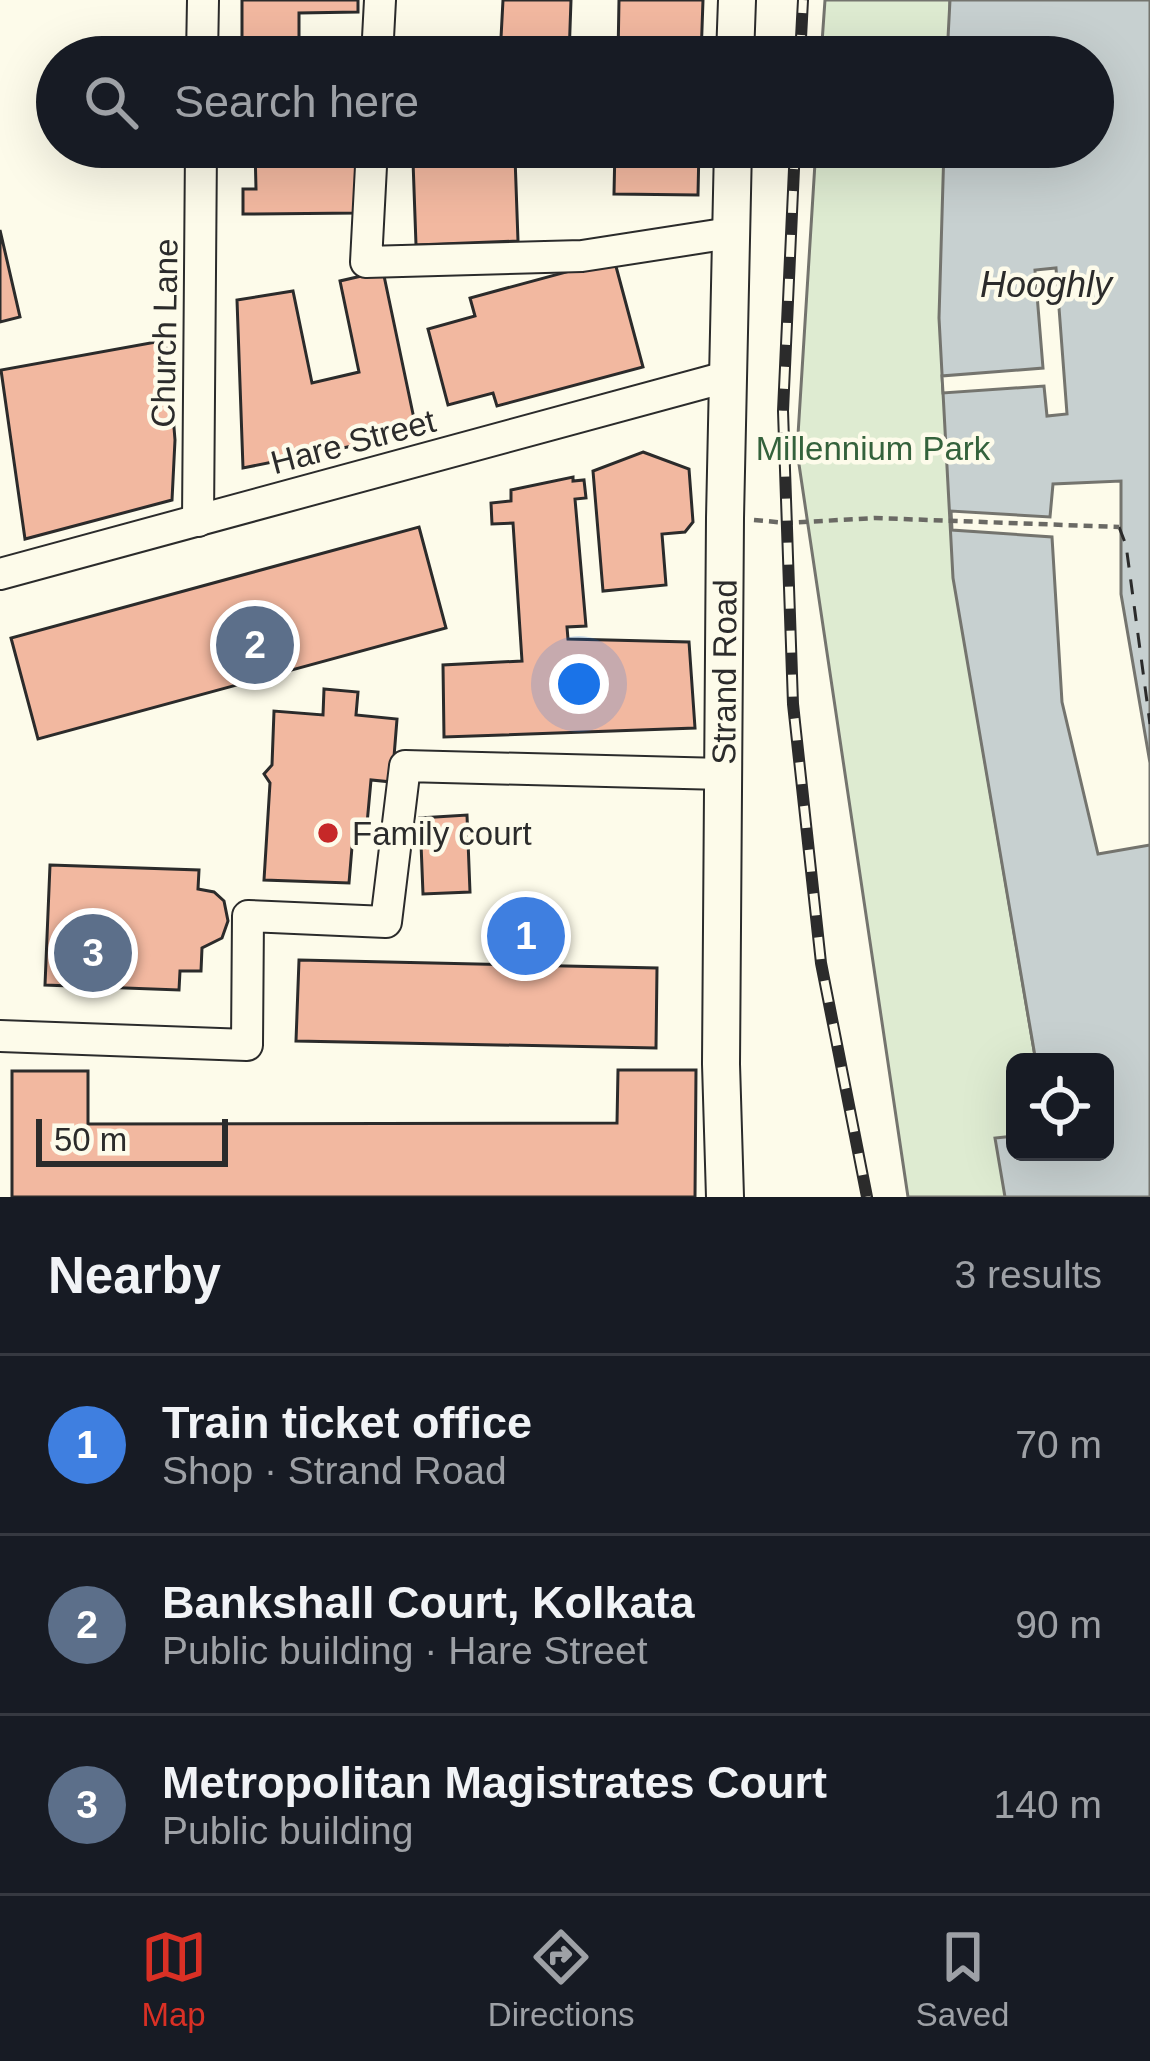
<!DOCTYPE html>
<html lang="en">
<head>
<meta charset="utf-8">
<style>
  body { margin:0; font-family:Helvetica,sans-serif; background:#20242c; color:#f1f3f6 }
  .controls { position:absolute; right:36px; bottom:36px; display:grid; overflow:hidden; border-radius:18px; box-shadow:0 12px 48px #0002 }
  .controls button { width:108px; height:108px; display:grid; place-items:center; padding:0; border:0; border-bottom:3px solid #363941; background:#171b24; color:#f1f3f6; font:60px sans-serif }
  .scale { position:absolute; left:36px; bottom:30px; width:192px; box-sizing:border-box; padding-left:12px; border:6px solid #2b2b2b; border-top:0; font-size:33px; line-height:42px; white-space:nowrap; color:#2b2b2b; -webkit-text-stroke:9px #fdfbea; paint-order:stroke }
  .you { position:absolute; left:579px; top:684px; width:42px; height:42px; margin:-30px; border:9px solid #fff; border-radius:50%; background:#1a73e8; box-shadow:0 0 0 18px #1a73e833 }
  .badge { display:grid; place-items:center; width:78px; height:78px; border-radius:50%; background:#d93025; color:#fff; font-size:39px; font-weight:700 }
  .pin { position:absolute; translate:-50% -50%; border:6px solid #fff; box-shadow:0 3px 12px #0006 }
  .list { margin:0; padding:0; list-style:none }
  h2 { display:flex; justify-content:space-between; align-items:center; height:156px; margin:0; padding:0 48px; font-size:51px }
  h2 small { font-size:39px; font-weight:400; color:#9ea1a6 }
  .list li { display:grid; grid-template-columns:78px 1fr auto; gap:36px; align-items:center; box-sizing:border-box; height:180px; padding:0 48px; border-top:3px solid #363941 }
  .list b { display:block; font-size:45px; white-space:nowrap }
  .list p { margin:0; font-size:39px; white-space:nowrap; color:#9ea1a6 }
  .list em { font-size:39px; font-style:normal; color:#9ea1a6 }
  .icon { flex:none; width:66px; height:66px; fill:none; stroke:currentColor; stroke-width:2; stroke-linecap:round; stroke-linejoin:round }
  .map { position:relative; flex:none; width:1150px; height:1197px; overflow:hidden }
  .search { position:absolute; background:#171b24; box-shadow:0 12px 48px #0002; left:36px; right:36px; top:36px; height:132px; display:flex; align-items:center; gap:30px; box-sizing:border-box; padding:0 42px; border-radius:66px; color:#9ea1a6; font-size:45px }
  .sheet { height:696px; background:#171b24 }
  nav { display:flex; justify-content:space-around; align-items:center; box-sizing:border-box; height:168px; border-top:3px solid #363941; background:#171b24; font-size:33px; color:#9ea1a6 }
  nav a { display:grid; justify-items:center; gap:6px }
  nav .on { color:#d93025 }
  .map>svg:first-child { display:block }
  .green { fill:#deebd1; stroke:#74746e; stroke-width:3 }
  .water { fill:#c7d0d0; stroke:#74746e; stroke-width:3 }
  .pier { fill:#fdfbea; stroke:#74746e; stroke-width:3 }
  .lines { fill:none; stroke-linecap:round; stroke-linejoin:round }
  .ferry { stroke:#2b2b2b; stroke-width:3; stroke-dasharray:15 12; stroke-linecap:butt }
  .building { fill:#f2b8a0; stroke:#2b2b2b; stroke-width:3 }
  .minor-casing { stroke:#2b2b2b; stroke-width:34 }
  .major-casing { stroke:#2b2b2b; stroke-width:40 }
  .path { stroke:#6a6964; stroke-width:4.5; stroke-dasharray:9 6; stroke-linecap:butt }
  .minor { stroke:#fdfbea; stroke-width:30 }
  .major { stroke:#fdfbea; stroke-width:36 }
  .rail-casing { stroke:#2b2b2b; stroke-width:12 }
  .rail { stroke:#fdfbea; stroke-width:8; stroke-dasharray:22; stroke-linecap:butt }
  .poi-dot { fill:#c62828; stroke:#fdfbea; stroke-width:4.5 }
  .labels { text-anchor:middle; stroke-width:9; stroke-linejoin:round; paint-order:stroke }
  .street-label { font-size:33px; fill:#2b2b2b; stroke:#fdfbea }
  .park-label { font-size:33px; fill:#34623c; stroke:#fdfbea }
  .poi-label { font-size:33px; fill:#2b2b2b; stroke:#fdfbea; text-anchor:start }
  .water-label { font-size:36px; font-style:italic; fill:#2b2b2b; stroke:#fdfbea }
</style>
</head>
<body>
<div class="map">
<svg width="1150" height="1197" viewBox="0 0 1150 1197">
  <rect width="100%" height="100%" fill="#fdfbea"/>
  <g class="green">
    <polygon points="825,0 950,0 950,57 821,57"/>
    <polygon points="816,147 950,147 965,643 1036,1062 1015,1062 1015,1152 1060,1197 908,1197 797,451"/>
  </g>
  <polygon class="water" points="950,0 1150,0 1150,1197 1005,1197 995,1138 1015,1136 1015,1152 1105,1152 1105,1062 1036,1062 953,578 939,318 944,147 1093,147 1093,57 947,57"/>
  <g class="pier">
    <polygon points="1056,268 1067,414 1047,416 1044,386 943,393 942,376 1043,368 1035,270"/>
    <polygon points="1121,481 1121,594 1150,763 1150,845 1098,854 1062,702 1052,537 952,530 951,511 1050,517 1053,484"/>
  </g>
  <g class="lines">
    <polyline class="ferry" points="1119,527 1126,545 1150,724"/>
  </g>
  <g class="building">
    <polygon points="242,0 358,0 358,12 299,13 299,57 242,57"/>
    <polygon points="503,0 571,0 569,57 500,57"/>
    <polygon points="619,0 703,0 701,57 618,57"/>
    <polygon points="255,147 296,147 296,166 359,165 359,213 243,214 243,189 256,189"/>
    <polygon points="615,147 699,147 698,195 614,194"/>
    <polygon points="515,157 518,241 416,245 413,161"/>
    <polygon points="0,230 20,317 0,322"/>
    <polygon points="614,259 643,367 497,406 493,393 448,405 428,329 475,316 470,298"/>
    <polygon points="383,271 417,433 243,468 237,300 293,291 312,383 359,372 340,281"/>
    <polygon points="167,340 175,440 172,500 25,539 1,370"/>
    <polygon points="643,452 689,469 693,522 685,532 662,534 666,585 603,591 593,471"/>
    <polygon points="573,477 573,481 584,480 586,498 575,499 586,626 567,627 568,639 689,642 695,728 444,737 443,665 522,661 513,523 492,524 491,503 511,501 511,490"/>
    <polygon points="419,527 446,628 38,739 11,638"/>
    <polygon points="324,689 358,692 356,715 397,719 392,782 371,780 367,824 354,823 349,883 264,880 270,783 264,774 272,765 274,711 323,715"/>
    <polygon points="467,815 470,892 423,894 420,818"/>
    <polygon points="50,865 199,870 198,889 214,892 224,901 228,921 222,938 202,948 201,971 180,971 179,990 45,985"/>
    <polygon points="299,960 657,968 656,1048 296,1041"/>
    <polygon points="618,1070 696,1070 695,1197 12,1197 12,1071 88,1071 88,1124 617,1123"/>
  </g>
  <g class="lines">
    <defs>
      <g id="minor">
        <polyline points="202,57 203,0"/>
        <polyline points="377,57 380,0"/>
        <polyline points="372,147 366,262 582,256 730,233"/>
        <polyline points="198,521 201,147"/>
        <polyline points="0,574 726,377"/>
        <polyline points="0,1036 247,1045 248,916 386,922 405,766 723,774"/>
      </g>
      <g id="major">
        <polyline points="735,57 737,0"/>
        <path id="s1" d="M725,1197L721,1064L725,518L733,147"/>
      </g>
    </defs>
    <use href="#minor" class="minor-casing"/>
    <use href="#major" class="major-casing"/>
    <polyline class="path" points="754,520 787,523 875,518 1119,527"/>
    <use href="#minor" class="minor"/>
    <use href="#major" class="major"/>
    <defs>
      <g id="rail">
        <polyline points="800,57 803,0"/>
        <polyline points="795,147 783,411 793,704 821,963 867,1197"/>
      </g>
    </defs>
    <use href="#rail" class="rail-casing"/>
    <use href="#rail" class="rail"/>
  </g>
  <circle class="poi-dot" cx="328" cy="833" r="12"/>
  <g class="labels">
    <g class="street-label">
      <text transform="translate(164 333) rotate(-89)" y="12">Church Lane</text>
      <text transform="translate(353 441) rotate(-15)" y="12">Hare Street</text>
      <text dy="12" stroke="none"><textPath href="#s1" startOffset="525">Strand Road</textPath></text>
    </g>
    <g class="park-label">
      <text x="873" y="460">Millennium Park</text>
    </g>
    <g class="poi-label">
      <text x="352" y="845">Family court</text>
    </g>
    <g class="water-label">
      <text x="1046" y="297">Hooghly</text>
    </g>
  </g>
</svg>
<div class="controls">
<button><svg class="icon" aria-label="locate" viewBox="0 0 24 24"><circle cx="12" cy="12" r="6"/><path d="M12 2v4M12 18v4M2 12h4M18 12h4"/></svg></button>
</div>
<div class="scale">50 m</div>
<div class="you"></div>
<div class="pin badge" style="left:526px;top:936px;background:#3f7fe0">1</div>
<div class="pin badge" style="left:255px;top:645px;background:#5c6f8a">2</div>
<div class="pin badge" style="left:93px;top:953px;background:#5c6f8a">3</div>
<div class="search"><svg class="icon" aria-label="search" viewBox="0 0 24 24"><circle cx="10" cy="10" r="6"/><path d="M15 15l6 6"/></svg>Search here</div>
</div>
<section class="sheet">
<h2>Nearby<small>3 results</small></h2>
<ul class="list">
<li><span class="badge" style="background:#3f7fe0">1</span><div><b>Train ticket office</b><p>Shop · Strand Road</p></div><em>70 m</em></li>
<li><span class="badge" style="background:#5c6f8a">2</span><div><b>Bankshall Court, Kolkata</b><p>Public building · Hare Street</p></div><em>90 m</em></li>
<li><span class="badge" style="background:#5c6f8a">3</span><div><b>Metropolitan Magistrates Court</b><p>Public building</p></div><em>140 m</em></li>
</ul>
</section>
<nav>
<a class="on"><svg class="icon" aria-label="map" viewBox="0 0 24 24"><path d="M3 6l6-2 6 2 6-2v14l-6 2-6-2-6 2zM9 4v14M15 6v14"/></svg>Map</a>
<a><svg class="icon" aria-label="directions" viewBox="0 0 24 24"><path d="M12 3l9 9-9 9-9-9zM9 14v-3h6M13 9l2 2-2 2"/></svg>Directions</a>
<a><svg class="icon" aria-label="saved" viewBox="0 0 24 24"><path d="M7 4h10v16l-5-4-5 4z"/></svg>Saved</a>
</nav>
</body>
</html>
